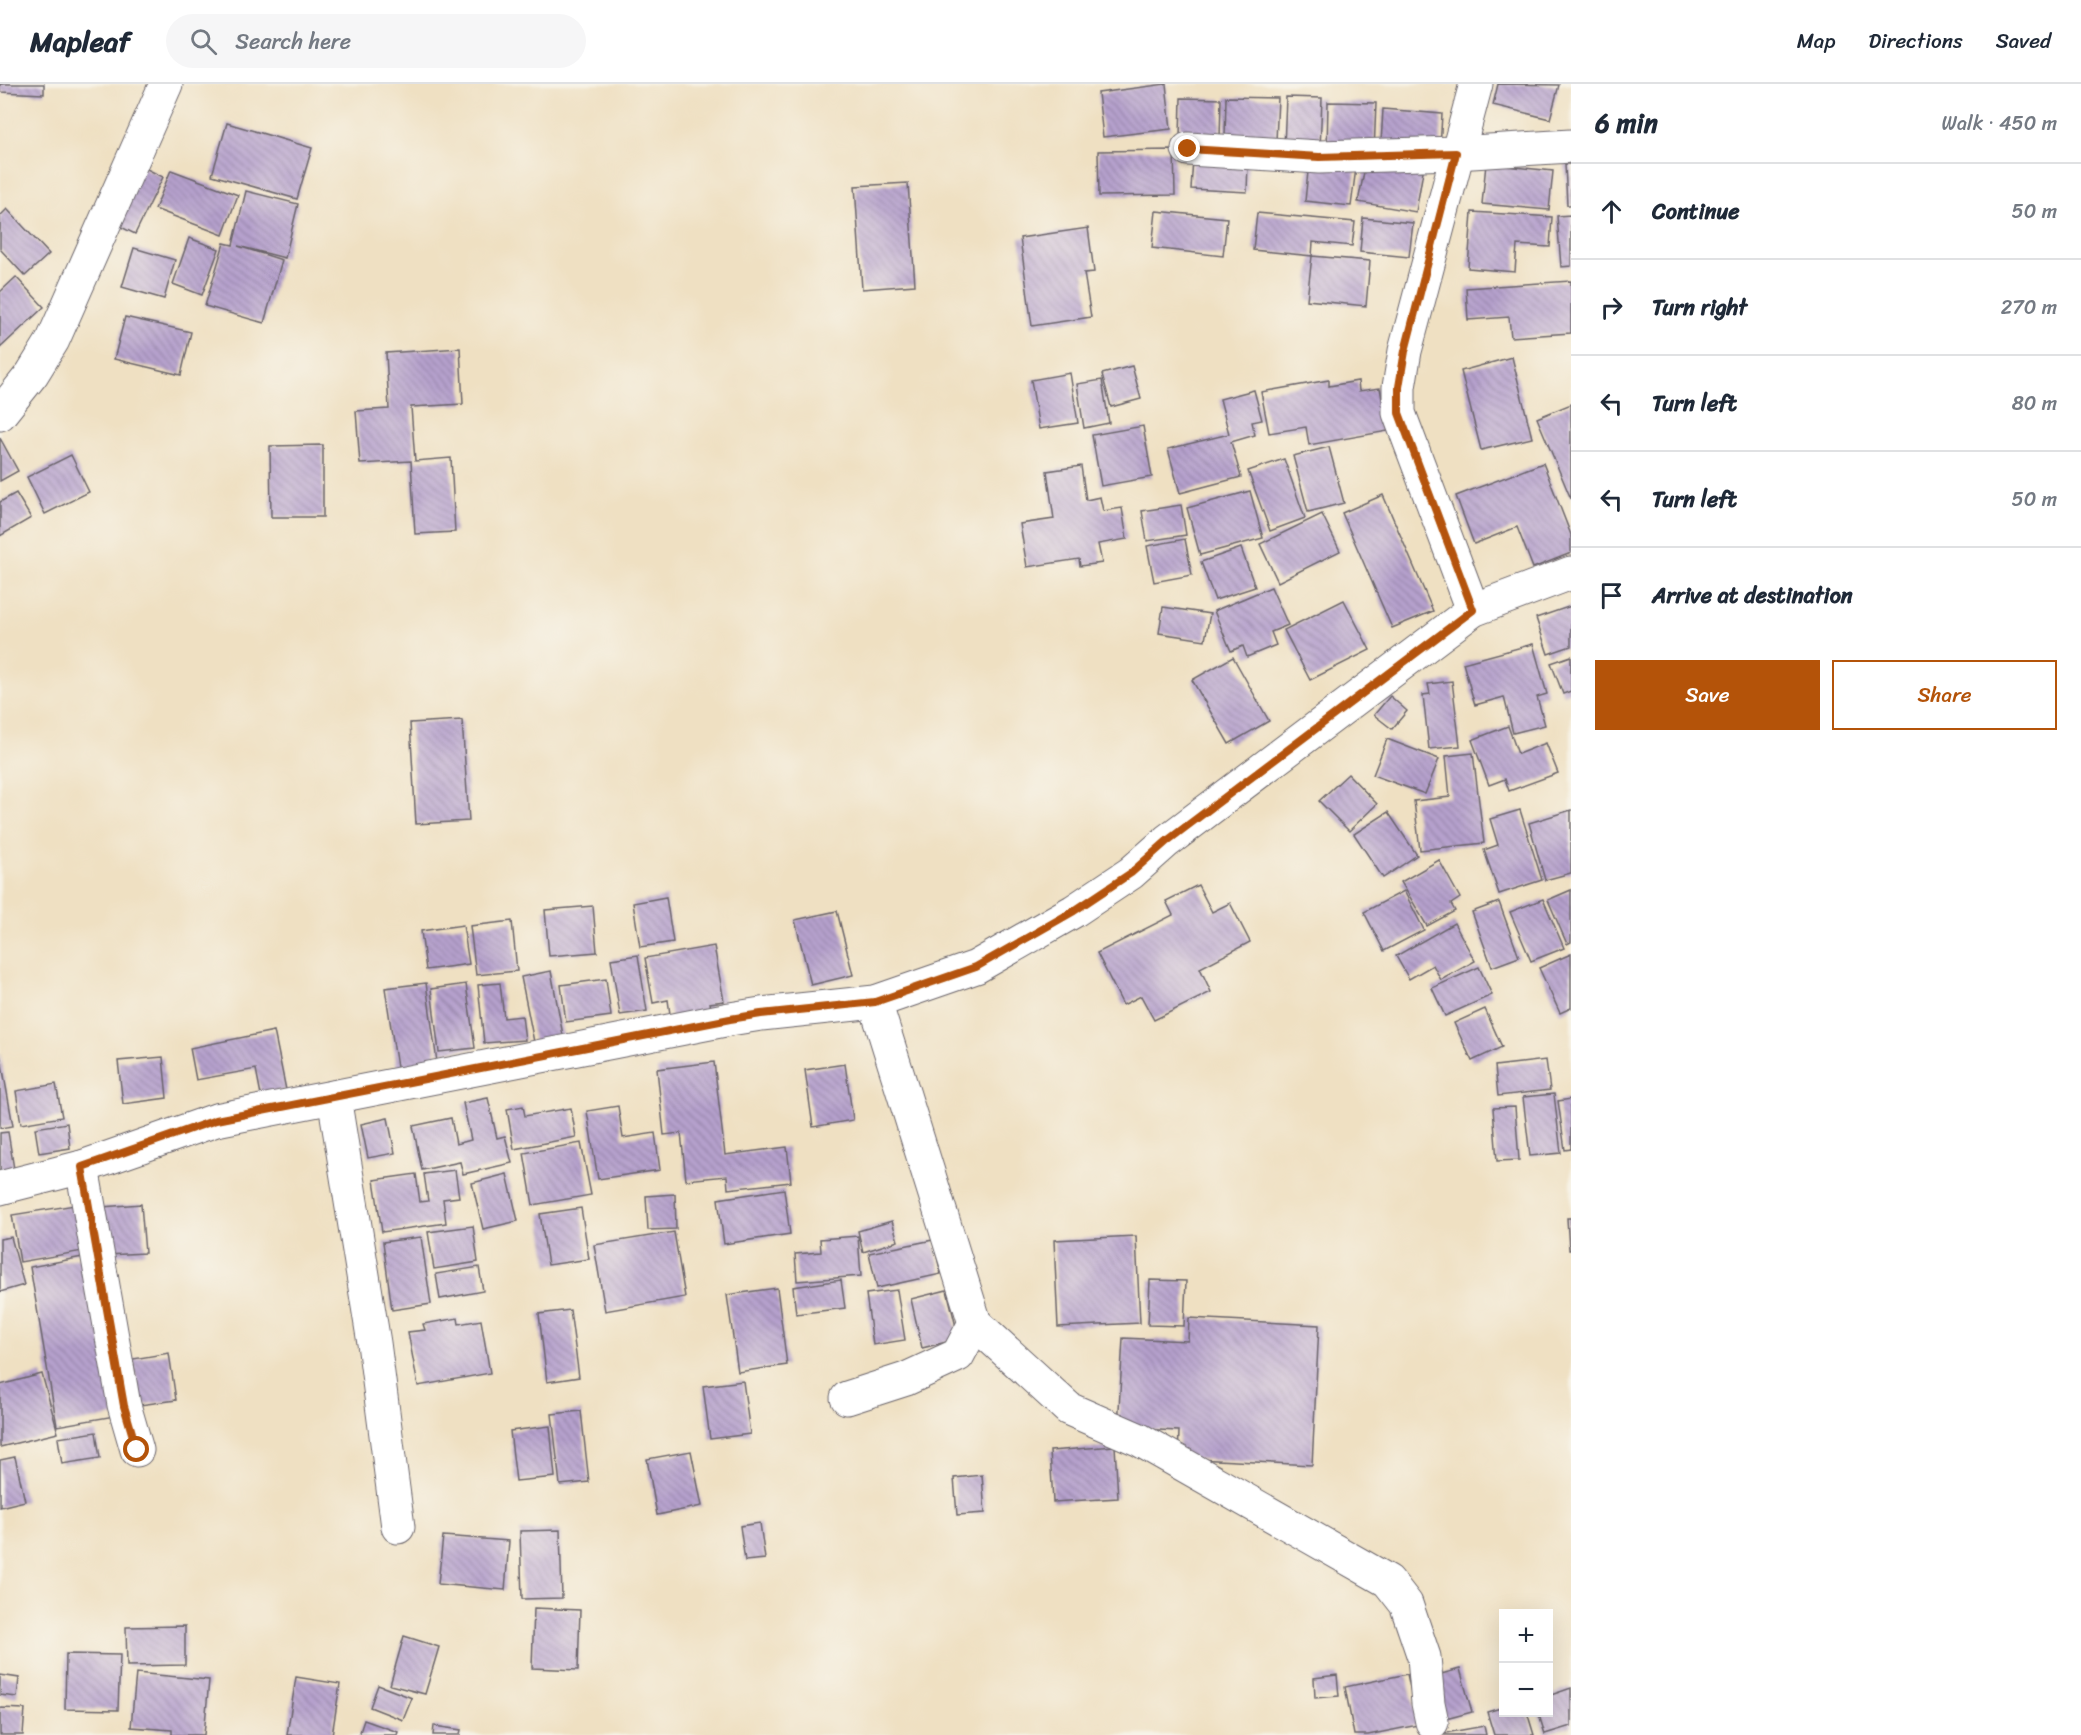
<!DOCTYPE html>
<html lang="en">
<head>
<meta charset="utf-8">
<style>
  body { margin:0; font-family:Sriracha,sans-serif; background:#f6f6f7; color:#1f2937 }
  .controls { position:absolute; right:18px; bottom:18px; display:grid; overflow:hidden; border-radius:0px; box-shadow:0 6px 24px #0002 }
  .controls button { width:54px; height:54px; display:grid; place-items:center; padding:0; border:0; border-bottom:2px solid #e0e1e3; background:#fff; color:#1f2937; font:30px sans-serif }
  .stop { position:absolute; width:18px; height:18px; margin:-14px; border:4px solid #b45309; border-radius:50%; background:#fff }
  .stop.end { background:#b45309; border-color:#fff; box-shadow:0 2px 6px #0008 }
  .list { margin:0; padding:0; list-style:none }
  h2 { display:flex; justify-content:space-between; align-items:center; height:78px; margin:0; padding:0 24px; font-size:26px }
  h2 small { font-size:20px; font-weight:400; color:#747a83 }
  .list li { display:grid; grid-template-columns:39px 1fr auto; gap:18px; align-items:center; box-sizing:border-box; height:96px; padding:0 24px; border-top:2px solid #e0e1e3 }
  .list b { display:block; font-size:22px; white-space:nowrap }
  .list em { font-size:20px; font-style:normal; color:#747a83 }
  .actions { display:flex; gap:12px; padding:18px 24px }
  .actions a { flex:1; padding:14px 0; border:2px solid #b45309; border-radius:0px; text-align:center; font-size:21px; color:#b45309 }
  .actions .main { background:#b45309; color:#fff }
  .icon { flex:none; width:33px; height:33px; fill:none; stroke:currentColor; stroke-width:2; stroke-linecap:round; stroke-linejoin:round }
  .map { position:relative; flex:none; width:1571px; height:1651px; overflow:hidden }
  header { display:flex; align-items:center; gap:36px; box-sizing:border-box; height:84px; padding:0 30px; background:#fff; border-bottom:2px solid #e0e1e3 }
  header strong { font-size:28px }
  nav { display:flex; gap:33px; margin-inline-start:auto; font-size:21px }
  .search { width:420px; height:54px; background:#f6f6f7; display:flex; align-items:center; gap:15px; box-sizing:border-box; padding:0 21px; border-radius:33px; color:#747a83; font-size:22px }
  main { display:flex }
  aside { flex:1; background:#fff }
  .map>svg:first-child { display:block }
  .building { fill:url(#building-back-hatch) }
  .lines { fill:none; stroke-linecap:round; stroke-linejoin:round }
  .minor-casing { stroke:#6a646a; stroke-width:35 }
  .minor { stroke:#fff; stroke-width:33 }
  .route { stroke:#b45309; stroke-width:8 }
</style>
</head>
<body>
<header>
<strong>Mapleaf</strong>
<div class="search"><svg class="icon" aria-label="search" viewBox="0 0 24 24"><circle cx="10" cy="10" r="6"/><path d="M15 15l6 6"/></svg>Search here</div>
<nav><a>Map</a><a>Directions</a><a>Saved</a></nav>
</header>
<main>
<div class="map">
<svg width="1571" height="1651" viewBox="0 0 1571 1651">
  <defs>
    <pattern id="building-back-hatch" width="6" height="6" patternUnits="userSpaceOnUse" patternTransform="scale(1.5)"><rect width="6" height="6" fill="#b6a1cd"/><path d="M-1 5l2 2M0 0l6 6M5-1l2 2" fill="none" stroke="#9483a8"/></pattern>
  </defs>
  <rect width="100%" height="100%" fill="#f7f3e8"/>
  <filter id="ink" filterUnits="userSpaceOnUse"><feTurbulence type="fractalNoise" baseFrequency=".0167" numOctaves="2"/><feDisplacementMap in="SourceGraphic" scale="12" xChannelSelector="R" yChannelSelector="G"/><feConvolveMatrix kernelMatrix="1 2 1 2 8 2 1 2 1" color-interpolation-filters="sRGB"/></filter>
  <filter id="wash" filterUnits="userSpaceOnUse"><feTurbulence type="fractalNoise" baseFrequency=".008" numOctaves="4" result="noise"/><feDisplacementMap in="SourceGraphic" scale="24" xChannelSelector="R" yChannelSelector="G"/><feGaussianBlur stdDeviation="1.35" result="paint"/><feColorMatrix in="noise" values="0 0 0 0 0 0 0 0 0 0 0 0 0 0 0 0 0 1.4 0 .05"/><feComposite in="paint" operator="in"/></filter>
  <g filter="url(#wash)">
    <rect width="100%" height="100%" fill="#efe0c2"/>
    <g id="blocks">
      <g class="building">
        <polygon points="0,0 44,0 44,10 0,8"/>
        <polygon points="1166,0 1171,45 1103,53 1098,9"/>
        <polygon points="1498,0 1559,1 1550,35 1493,21"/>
        <polygon points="1226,13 1278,14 1276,57 1225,55"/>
        <polygon points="1286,13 1322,14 1320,65 1284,64"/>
        <polygon points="1181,14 1221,15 1220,55 1180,53"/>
        <polygon points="1328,18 1376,19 1374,68 1327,67"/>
        <polygon points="1383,25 1442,30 1440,65 1381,60"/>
        <polygon points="227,39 312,64 297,115 212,91"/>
        <polygon points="1174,66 1175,111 1099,112 1098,67"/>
        <polygon points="1193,75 1248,78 1247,108 1191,105"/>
        <polygon points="1309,78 1356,84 1351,122 1305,117"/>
        <polygon points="1366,78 1423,87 1416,128 1358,118"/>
        <polygon points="137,80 163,93 135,150 109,137"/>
        <polygon points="1486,80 1553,87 1549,126 1482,120"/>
        <polygon points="1565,80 1571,80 1571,121 1567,121"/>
        <polygon points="171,86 238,111 223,151 155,125"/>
        <polygon points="908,99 915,201 862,205 855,102"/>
        <polygon points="246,107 298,120 285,174 238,162 282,176 264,239 205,222 224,159 233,161"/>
        <polygon points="7,125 49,170 25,192 0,165 0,132"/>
        <polygon points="1156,127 1227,134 1223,172 1152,164"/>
        <polygon points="1472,128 1552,133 1550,163 1517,161 1515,188 1468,184"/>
        <polygon points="1257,129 1355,138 1352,162 1313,158 1312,172 1370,177 1366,222 1307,216 1312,172 1253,166"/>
        <polygon points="1571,131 1571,182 1561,183 1557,132"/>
        <polygon points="1363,134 1413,139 1409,173 1360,168"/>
        <polygon points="1088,144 1094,188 1084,189 1091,233 1032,242 1020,154"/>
        <polygon points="189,154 219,165 202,211 173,200"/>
        <polygon points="134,164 175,176 164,215 122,203"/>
        <polygon points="16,193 44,223 0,264 0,208"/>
        <polygon points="1571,197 1571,249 1511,253 1509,233 1468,236 1466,204"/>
        <polygon points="125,233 191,248 181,291 114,275"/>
        <polygon points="460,264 463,320 411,323 415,377 451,374 455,448 415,450 411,377 360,380 356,327 389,325 386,269"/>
        <polygon points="1512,273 1532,354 1481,366 1461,287"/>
        <polygon points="1132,282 1141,315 1111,323 1102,290"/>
        <polygon points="1070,289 1078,339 1039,345 1031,296"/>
        <polygon points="1102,296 1109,339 1084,344 1077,300"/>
        <polygon points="1329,296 1329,302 1358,297 1359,307 1380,304 1388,347 1309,361 1306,343 1269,349 1261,308"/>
        <polygon points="1254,306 1262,336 1252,338 1255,351 1231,358 1241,393 1180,409 1168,365 1229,350 1220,315"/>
        <polygon points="1571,320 1571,415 1537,334"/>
        <polygon points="1143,342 1152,393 1101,402 1092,351"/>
        <polygon points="0,354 18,387 0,397"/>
        <polygon points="323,361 323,433 271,433 270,362"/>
        <polygon points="1329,363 1344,419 1308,428 1293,372"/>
        <polygon points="71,371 89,408 45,430 27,393"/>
        <polygon points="1284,375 1305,434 1270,447 1248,387"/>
        <polygon points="1543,379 1571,451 1571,469 1533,484 1517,443 1474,460 1456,412"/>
        <polygon points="1081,382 1086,416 1100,413 1103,427 1122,424 1127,455 1098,460 1102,479 1080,482 1079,475 1027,483 1020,440 1054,435 1047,387"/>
        <polygon points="1250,407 1263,454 1200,471 1187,424"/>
        <polygon points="16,409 31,434 0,452 0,418"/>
        <polygon points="1383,411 1433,527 1392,544 1342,429"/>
        <polygon points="1181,421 1186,451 1147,457 1142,427"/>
        <polygon points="1322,430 1340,467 1278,498 1260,460"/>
        <polygon points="1185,455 1192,491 1154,498 1147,462"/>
        <polygon points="1241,464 1255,503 1215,516 1201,478"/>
        <polygon points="1271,503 1288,541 1271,548 1276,561 1247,573 1243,562 1231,567 1214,527"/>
        <polygon points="1344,516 1370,566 1310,596 1284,546"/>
        <polygon points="1571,522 1571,562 1548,570 1536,534"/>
        <polygon points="1163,523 1210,530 1205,556 1159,549"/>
        <polygon points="1533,560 1547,610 1537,613 1545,641 1513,649 1504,613 1475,621 1463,579"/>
        <polygon points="1571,572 1571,607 1563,610 1551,579"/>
        <polygon points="1233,573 1269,637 1229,660 1192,596"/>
        <polygon points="1452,597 1460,662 1429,665 1423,611 1430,610 1428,600"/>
        <polygon points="1390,612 1407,627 1392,645 1374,631"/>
        <polygon points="462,636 469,737 416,740 410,639"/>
        <polygon points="1508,642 1518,670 1546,659 1558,689 1509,707 1505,695 1489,701 1472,656"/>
        <polygon points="1387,655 1439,675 1425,710 1373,691"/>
        <polygon points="1473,669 1484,759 1420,766 1414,717 1450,713 1446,672"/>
        <polygon points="1348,690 1377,720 1349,747 1319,717"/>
        <polygon points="1520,726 1542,796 1499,810 1484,766 1498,761 1490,735"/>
        <polygon points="1571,726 1571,789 1545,796 1529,739"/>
        <polygon points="1388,728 1417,771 1383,794 1354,750"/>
        <polygon points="1439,776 1460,814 1451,820 1455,827 1427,842 1401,798"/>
        <polygon points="1198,801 1212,828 1230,819 1250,858 1200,884 1211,908 1154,936 1141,912 1123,921 1097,869 1173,831 1166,817"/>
        <polygon points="1571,806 1571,858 1567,860 1548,816"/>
        <polygon points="1404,807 1424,846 1384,867 1364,828"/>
        <polygon points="666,813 673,858 640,863 633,819"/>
        <polygon points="1543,815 1564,864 1531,877 1510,828"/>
        <polygon points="1499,818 1519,873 1492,883 1472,828"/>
        <polygon points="593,822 597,868 549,872 545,826"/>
        <polygon points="837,827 853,891 811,901 795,836"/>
        <polygon points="512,837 517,887 476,891 470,842"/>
        <polygon points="1454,839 1475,877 1441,896 1433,881 1409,895 1396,872"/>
        <polygon points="463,841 469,880 426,886 421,847"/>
        <polygon points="714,862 724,917 710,919 712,930 671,937 668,916 653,919 645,874"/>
        <polygon points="1571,870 1571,924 1560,929 1539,884"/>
        <polygon points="638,871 647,927 620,931 611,875"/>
        <polygon points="1479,883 1492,911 1445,932 1432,904"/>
        <polygon points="551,887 565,962 536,968 521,893"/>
        <polygon points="606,895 611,932 566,938 561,901"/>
        <polygon points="426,899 438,985 398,990 385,904"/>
        <polygon points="500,899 504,934 522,932 525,956 484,959 478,901"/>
        <polygon points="466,900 475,964 439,968 431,905"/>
        <polygon points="1485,925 1502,963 1472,977 1454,939"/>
        <polygon points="274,947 286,1006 261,1011 256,985 196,996 190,964"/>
        <polygon points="0,969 13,1042 0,1044"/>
        <polygon points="163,973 167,1014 123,1020 118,977"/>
        <polygon points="1546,976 1550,1006 1498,1012 1495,982"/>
        <polygon points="714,978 725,1071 787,1063 791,1098 728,1105 727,1092 686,1096 681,1049 664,1051 657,985"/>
        <polygon points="845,980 853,1036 813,1043 805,986"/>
        <polygon points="56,1000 62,1033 21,1040 16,1007"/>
        <polygon points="1554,1010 1561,1069 1530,1072 1523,1013"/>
        <polygon points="488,1014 497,1054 505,1052 512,1079 463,1090 460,1078 422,1086 413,1042 451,1034 456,1060 471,1056 463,1019"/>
        <polygon points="1571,1015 1571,1065 1565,1066 1558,1017"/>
        <polygon points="523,1022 525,1032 571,1024 576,1053 514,1065 507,1025"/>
        <polygon points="618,1022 623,1054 655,1049 660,1086 598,1095 587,1027"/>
        <polygon points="1515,1023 1519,1076 1497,1077 1493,1024"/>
        <polygon points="388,1034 395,1069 368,1074 361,1040"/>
        <polygon points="67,1039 70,1064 39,1069 35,1044"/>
        <polygon points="8,1048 14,1085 0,1087 0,1049"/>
        <polygon points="581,1059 591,1111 533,1121 524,1069"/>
        <polygon points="455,1086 459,1113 443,1115 446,1139 382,1148 374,1096 416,1090 420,1118 428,1117 424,1090"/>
        <polygon points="507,1090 518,1137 483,1145 472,1099"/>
        <polygon points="784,1105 790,1150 724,1160 718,1115"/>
        <polygon points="675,1110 676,1145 648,1146 646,1112"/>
        <polygon points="81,1120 89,1166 20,1178 12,1131"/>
        <polygon points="141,1120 145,1169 107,1171 102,1123"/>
        <polygon points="581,1124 589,1175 548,1181 540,1130"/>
        <polygon points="1567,1134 1571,1134 1571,1166 1569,1166"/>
        <polygon points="892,1137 898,1157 863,1168 858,1147"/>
        <polygon points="473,1142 478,1178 434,1185 428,1148"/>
        <polygon points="674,1148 685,1213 605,1227 594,1161"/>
        <polygon points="858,1152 861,1192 797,1197 795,1170 821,1168 820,1155"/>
        <polygon points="1136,1152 1140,1239 1058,1243 1054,1156"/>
        <polygon points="11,1153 24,1201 0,1208 0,1155"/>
        <polygon points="421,1153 431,1220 392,1226 383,1158"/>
        <polygon points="933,1156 941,1190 877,1204 869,1169"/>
        <polygon points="88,1172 115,1332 57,1342 30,1183"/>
        <polygon points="479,1183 483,1207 440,1215 436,1190"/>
        <polygon points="841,1196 845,1224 796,1230 793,1203"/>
        <polygon points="1150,1196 1186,1197 1184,1242 1148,1241"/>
        <polygon points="777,1204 787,1281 738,1288 727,1211"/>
        <polygon points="897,1206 905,1256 873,1261 866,1210"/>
        <polygon points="947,1206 959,1255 922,1264 911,1215"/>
        <polygon points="570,1226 579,1293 547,1298 539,1230"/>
        <polygon points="458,1234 459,1240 481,1236 490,1289 418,1302 408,1248 425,1246 423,1240"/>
        <polygon points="1189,1234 1319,1241 1312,1381 1178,1374 1179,1347 1118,1344 1123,1254 1188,1257"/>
        <polygon points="169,1269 176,1316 140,1321 133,1275"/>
        <polygon points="42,1290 58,1349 0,1363 0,1301"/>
        <polygon points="743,1297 750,1350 710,1355 703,1302"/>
        <polygon points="581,1327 589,1398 560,1401 552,1330"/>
        <polygon points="550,1342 555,1393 516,1397 510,1347"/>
        <polygon points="96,1348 100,1374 62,1380 58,1354"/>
        <polygon points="1115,1362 1118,1414 1053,1418 1050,1367"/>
        <polygon points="691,1367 702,1422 657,1431 647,1375"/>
        <polygon points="15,1373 25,1417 0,1423 0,1376"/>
        <polygon points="982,1391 985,1429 957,1431 954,1394"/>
        <polygon points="760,1439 765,1475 745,1477 740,1442"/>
        <polygon points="560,1446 562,1514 522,1515 520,1447"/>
        <polygon points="443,1452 509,1457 505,1506 438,1500"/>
        <polygon points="534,1524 580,1526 578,1586 532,1584"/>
        <polygon points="185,1542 185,1581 127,1582 126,1543"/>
        <polygon points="404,1552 439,1563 425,1610 390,1601"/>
        <polygon points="66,1570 120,1571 118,1626 65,1625"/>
        <polygon points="1460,1585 1472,1628 1442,1636 1430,1593"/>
        <polygon points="136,1589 209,1596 204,1651 172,1651 172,1646 131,1643"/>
        <polygon points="1407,1590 1418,1641 1368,1651 1354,1651 1345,1603"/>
        <polygon points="0,1591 19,1594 17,1613 0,1611"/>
        <polygon points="1337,1591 1339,1612 1315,1614 1314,1594"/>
        <polygon points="296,1593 340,1600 332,1651 287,1651"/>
        <polygon points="378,1601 412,1614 403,1636 370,1623"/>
        <polygon points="1571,1604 1571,1642 1545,1650 1538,1628 1548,1628 1548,1612"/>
        <polygon points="1504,1623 1504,1628 1527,1628 1534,1651 1494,1651 1487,1628"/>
        <polygon points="0,1624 25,1625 23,1651 0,1651"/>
        <polygon points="364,1636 398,1648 397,1651 359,1651"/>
        <polygon points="434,1642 461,1646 460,1651 433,1651"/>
        <polygon points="1484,1642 1486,1651 1440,1651 1440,1650"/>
      </g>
    </g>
  </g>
  <g filter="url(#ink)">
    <use href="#blocks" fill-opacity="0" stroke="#6a646a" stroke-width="1.5"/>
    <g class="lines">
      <defs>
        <g id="minor">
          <polyline points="1188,65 1319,73 1456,69 1571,62"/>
          <polyline points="0,330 32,290 53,256 166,0"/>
          <polyline points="1473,526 1399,329 1399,303 1405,267 1476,0"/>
          <polyline points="875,918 975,1239 1069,1325 1140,1356 1388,1497 1406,1520 1424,1573 1428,1619 1432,1638"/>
          <polyline points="334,1013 374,1259 398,1443"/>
          <polyline points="82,1083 124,1321 137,1366"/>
          <polyline points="0,1104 82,1083 216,1036 730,935 761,930 875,918 976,883 1074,827 1131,789 1167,757 1473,526 1571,489"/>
          <polyline points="847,1314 906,1295 958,1271 975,1239"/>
        </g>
      </defs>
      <use href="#minor" class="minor-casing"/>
      <use href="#minor" class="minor"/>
    </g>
  </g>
  <g class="lines" filter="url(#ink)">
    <polyline class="route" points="137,1366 124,1322 82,1083 216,1036 730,935 761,930 875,918 976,883 1074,827 1131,789 1167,757 1473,526 1399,329 1399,303 1405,267 1456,69 1319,73 1188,65"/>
  </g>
</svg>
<div class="controls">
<button>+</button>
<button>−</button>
</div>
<div class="stop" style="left:137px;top:1366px"></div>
<div class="stop end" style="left:1188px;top:65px"></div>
</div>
<aside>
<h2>6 min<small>Walk · 450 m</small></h2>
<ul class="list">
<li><svg class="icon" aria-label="ahead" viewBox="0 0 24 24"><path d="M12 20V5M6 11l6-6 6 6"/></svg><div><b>Continue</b></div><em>50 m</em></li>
<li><svg class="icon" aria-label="right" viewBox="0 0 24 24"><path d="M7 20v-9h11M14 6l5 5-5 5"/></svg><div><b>Turn right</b></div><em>270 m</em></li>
<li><svg class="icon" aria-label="left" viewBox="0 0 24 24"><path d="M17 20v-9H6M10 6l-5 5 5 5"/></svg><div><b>Turn left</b></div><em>80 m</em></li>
<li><svg class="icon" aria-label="left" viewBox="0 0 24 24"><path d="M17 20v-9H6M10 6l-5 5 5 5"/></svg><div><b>Turn left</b></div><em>50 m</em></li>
<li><svg class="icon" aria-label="arrive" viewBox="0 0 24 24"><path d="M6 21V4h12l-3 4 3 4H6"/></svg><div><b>Arrive at destination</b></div></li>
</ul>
<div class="actions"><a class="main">Save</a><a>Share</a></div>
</aside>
</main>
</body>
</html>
